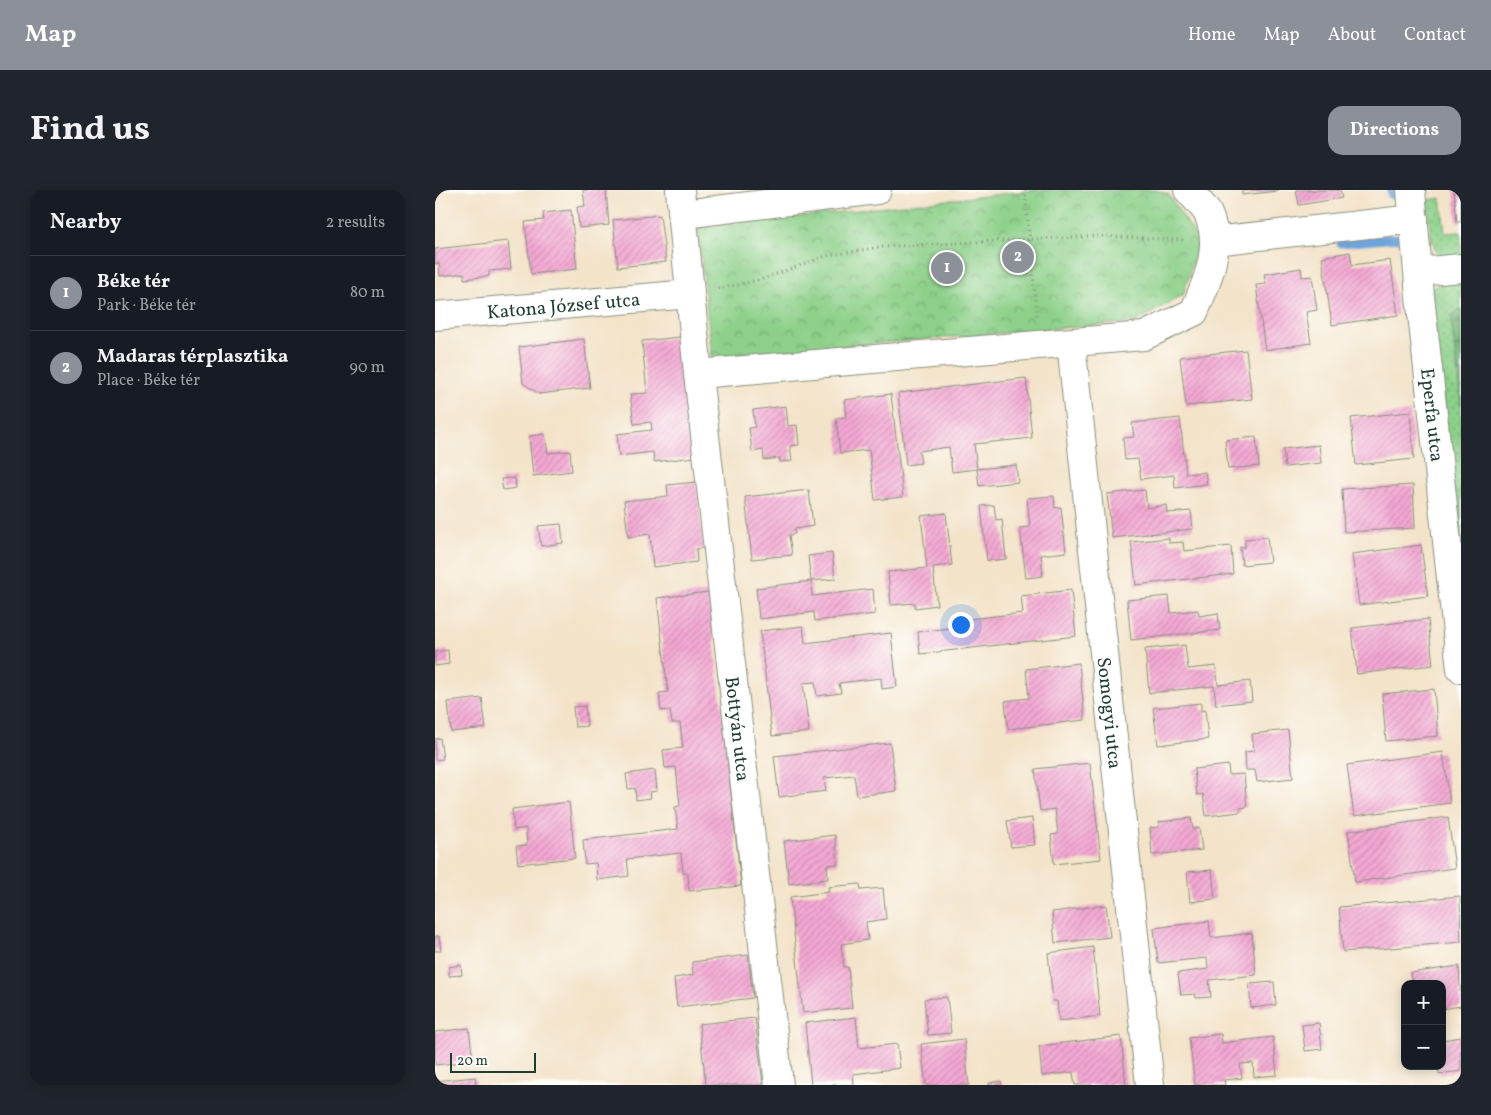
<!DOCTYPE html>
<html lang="en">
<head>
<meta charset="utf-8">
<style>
  body { margin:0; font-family:Vollkorn,serif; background:#20242c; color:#f1f3f6 }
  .controls { position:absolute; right:15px; bottom:15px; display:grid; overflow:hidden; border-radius:10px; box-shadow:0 2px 12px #0003 }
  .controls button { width:45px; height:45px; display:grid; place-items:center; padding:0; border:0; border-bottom:1px solid #363941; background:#171b24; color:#f1f3f6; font:25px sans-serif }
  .scale { position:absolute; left:15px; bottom:12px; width:86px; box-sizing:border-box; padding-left:5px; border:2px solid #1f3d34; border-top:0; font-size:14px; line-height:18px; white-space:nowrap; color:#1f3d34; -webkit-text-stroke:4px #fdfcf7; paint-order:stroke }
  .you { position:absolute; left:525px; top:434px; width:18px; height:18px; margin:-12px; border:4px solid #fff; border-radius:50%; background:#1a73e8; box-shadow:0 0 0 8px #1a73e833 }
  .badge { display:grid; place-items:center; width:32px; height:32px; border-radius:50%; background:#8c9099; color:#fff; font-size:16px; font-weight:700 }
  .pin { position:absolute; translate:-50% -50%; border:2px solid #fff; box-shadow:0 1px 5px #0006 }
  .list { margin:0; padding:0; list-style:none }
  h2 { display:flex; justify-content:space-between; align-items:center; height:65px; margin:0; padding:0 20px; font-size:21px }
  h2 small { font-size:16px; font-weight:400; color:#9ea1a6 }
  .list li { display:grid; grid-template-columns:32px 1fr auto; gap:15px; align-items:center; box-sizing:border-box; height:75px; padding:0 20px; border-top:1px solid #363941 }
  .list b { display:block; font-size:19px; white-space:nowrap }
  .list p { margin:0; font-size:16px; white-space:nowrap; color:#9ea1a6 }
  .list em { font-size:16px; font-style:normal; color:#9ea1a6 }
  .map { position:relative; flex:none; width:1026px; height:895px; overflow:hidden; border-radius:15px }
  header { display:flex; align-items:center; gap:30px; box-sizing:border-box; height:70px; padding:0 25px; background:#8c9099; color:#fff }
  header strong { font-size:24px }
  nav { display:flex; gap:28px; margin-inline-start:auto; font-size:18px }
  .intro { display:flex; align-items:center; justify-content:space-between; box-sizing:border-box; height:120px; padding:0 30px }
  h1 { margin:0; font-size:35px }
  .button { padding:12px 22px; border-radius:15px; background:#8c9099; color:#fff; font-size:18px; font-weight:700 }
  main { display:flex; gap:30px; padding:0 30px }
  aside { flex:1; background:#171b24; border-radius:15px; box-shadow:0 2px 12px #0003 }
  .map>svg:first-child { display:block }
  .grass { fill:url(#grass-dots); stroke:#56865e }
  .forest { fill:url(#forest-firs); stroke:#487854 }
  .park { fill:url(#park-crowns); stroke:#56865e }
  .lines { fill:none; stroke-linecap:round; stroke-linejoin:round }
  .stream { stroke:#6ea4db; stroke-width:9 }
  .building { fill:url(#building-hatch) }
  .minor-casing { stroke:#89907e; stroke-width:30 }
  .path { stroke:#89907e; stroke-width:3; stroke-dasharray:1 4; stroke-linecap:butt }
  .minor { stroke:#fff; stroke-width:28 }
  .labels { text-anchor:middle; stroke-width:4; stroke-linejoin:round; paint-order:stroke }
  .street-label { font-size:19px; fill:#1f3d34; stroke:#fdfcf7 }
</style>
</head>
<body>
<header>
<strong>Map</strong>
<nav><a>Home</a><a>Map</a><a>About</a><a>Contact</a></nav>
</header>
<div class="intro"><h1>Find us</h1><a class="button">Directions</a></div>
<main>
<aside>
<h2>Nearby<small>2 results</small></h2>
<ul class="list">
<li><span class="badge">1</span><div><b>Béke tér</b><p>Park · Béke tér</p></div><em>80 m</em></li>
<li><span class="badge">2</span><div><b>Madaras térplasztika</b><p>Place · Béke tér</p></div><em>90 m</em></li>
</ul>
</aside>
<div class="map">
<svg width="1026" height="895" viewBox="0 0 1026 895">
  <defs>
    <pattern id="grass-dots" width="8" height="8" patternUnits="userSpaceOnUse" patternTransform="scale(1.25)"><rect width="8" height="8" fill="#8cd089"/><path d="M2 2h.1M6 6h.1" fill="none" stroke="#72aa71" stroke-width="1.8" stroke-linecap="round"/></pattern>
    <pattern id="forest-firs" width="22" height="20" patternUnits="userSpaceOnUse" patternTransform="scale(1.25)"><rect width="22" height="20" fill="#71b275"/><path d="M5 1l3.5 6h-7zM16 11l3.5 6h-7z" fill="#5c9261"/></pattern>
    <pattern id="park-crowns" width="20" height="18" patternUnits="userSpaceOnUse" patternTransform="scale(1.25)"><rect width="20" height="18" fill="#8cd089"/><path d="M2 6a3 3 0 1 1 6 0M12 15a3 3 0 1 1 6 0" fill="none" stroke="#72aa71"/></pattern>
    <pattern id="building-hatch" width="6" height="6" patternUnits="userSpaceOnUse" patternTransform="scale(1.25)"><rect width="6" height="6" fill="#f5a8d4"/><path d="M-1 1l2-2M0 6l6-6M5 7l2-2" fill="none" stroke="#c68aad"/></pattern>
  </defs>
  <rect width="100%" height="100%" fill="#fdfcf7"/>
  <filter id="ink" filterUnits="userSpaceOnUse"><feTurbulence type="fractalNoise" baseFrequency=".02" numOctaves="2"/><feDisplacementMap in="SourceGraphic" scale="10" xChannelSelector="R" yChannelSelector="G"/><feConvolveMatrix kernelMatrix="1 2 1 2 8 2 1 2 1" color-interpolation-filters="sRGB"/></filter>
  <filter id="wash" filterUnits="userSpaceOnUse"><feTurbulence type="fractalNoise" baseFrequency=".0096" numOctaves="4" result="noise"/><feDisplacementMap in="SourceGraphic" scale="20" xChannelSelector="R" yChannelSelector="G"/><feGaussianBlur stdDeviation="1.12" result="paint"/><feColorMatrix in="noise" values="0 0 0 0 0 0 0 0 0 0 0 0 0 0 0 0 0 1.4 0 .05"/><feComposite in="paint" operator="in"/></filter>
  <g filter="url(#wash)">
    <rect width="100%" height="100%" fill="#f3e3c9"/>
    <g class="grass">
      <path d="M1006,8L1010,43L1026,42V67C1020,67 1012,68 1006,66C994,59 994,23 992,10Z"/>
      <polygon points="1026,91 1026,400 997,98 1005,94"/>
    </g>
    <polygon class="forest" points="1026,118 1026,215 1016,126"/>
    <polygon class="park" points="601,0 721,0 733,4 764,51 748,105 700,132 277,167 263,38"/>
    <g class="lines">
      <g class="stream">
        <polyline points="956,0 957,5"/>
        <polyline points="906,53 962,48"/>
      </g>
    </g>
    <g id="blocks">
      <g class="building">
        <polygon points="148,0 171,0 174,35 144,38 142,17 150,16"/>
        <polygon points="807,0 843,0 843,1 807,5"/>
        <polygon points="861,0 905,0 907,8 864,15"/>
        <polygon points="1019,0 1026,0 1026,32 1022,32"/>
        <polygon points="136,20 142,79 96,84 90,32 109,30 108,23"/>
        <polygon points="225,25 231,72 183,77 178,30"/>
        <polygon points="73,51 76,79 54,81 54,86 29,89 29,83 5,86 4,73 0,74 0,59"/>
        <polygon points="915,62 917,75 955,70 963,125 897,135 887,67"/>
        <polygon points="866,78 867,87 877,86 882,120 871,122 876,153 830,160 821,95 831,94 829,84"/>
        <polygon points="245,147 259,267 219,272 218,262 184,266 182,244 217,240 216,232 199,234 195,204 212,203 207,151"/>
        <polygon points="149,149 155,198 104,204 88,193 84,157"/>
        <polygon points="811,160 817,209 751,216 745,167"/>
        <polygon points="591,188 597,248 539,254 542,279 517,282 514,257 484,261 486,273 471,275 463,203"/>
        <polygon points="456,204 468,307 440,310 434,260 405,263 401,228 411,227 409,210"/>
        <polygon points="351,216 353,236 362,235 364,255 355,256 357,271 345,272 345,268 329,270 328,260 317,262 314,238 320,237 318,220"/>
        <polygon points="975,222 979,269 921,275 916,228"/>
        <polygon points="745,228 751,284 770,282 772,294 740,298 739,285 706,289 703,269 690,270 688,248 699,247 697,233"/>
        <polygon points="110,244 113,263 135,261 137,281 98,286 94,246"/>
        <polygon points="821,247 824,276 793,279 790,250"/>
        <polygon points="884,255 886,273 850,277 848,259"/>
        <polygon points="581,275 583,292 544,296 542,279"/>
        <polygon points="80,288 81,298 68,300 66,289"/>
        <polygon points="261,292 269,358 261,359 262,372 218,377 215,344 193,347 189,311 233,306 232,295"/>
        <polygon points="978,295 980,338 909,342 907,299"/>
        <polygon points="374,300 378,336 359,339 360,344 354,345 357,365 317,369 310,307"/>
        <polygon points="710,300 712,318 731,315 732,323 756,321 758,339 677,348 672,304"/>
        <polygon points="619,306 620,318 626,317 631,362 606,365 608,386 591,388 585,338 595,337 592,308"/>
        <polygon points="559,315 561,330 567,329 571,369 552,371 546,316"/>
        <polygon points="511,323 517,375 498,377 502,415 480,418 480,413 456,415 453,382 492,378 486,326"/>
        <polygon points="126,334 128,353 106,356 103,336"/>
        <polygon points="832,347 835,372 807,375 805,357 810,357 810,349"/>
        <polygon points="734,348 734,353 748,352 749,361 796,356 798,384 701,395 696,352"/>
        <polygon points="986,355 993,406 924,415 917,364"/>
        <polygon points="397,363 400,389 376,391 373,366"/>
        <polygon points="376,391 377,406 438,399 440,424 380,431 379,422 324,429 321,398"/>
        <polygon points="636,400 641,446 485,464 483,442 516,438 515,431 588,423 586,406"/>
        <polygon points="274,402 306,696 254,701 253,683 248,683 246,663 192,669 194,686 162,690 161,673 150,674 148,650 243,639 240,617 245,616 241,577 230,578 228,560 248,558 245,533 237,533 235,520 226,521 224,503 233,502 222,408"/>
        <polygon points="734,406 736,423 763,420 764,426 783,423 785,440 696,450 692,410"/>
        <polygon points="993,429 998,475 922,484 917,438"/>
        <polygon points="368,436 370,453 456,443 462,497 447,499 446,488 404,493 406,503 382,506 380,492 368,493 374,542 337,546 325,441"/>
        <polygon points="750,455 753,479 781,476 783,495 815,491 817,511 781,515 779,496 714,503 710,459"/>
        <polygon points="13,460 14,474 0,476 0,462"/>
        <polygon points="644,473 650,530 573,539 570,511 594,508 591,479"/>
        <polygon points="999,499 1003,546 951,551 947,504"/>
        <polygon points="47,508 51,538 16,542 13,512"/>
        <polygon points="766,513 766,521 770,520 773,549 723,555 718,518"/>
        <polygon points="150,516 152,536 140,537 138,517"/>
        <polygon points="853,540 858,588 822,592 820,580 811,580 810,562 819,561 817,544"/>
        <polygon points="5,548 8,569 0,570 0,549"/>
        <polygon points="455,553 461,601 422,606 419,585 389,588 391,601 344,607 339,566"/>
        <polygon points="1008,562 1015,613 919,626 912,575"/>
        <polygon points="655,573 666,669 619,674 616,645 623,644 620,619 605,621 600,579"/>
        <polygon points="793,575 794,585 809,584 812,617 805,618 805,622 771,626 768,604 762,605 759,579"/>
        <polygon points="220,580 222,601 215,602 216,608 201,610 200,598 193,599 191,584"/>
        <polygon points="134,612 140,668 83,674 81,656 92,655 91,638 79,640 77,619"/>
        <polygon points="1013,627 1020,678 920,692 913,641"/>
        <polygon points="597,628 600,655 576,657 572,631"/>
        <polygon points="756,628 758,639 764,638 767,660 717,665 715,638 724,637 724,632"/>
        <polygon points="400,645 403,674 392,675 393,689 354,694 349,651"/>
        <polygon points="777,680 780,709 755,712 752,682"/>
        <polygon points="425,694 426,700 448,698 451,729 431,732 433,750 406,754 409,777 413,777 417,818 368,823 355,707 394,702 393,697"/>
        <polygon points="1025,706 1026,752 908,762 904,717"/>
        <polygon points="671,715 675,747 620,753 617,722"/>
        <polygon points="774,731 776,748 817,743 821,785 774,790 776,807 761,808 760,804 746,805 743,783 773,779 772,768 723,773 719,738"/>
        <polygon points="0,746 4,746 6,761 0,761"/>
        <polygon points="658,757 665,826 624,831 622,811 618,811 613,763"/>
        <polygon points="313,765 318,808 242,817 239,788 258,785 257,772"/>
        <polygon points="26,775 27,785 14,786 14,777"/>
        <polygon points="1024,776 1026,816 1007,819 1007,794 977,794 975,783"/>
        <polygon points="839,792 841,815 816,818 814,794"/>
        <polygon points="512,807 516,843 493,845 489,809"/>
        <polygon points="421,827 424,858 462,854 465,878 418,884 419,895 376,895 370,833"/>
        <polygon points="320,828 328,895 271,895 264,834"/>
        <polygon points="884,833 887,859 870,861 867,835"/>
        <polygon points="34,838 38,871 0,875 0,842"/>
        <polygon points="786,844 787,853 838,847 842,885 819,887 818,873 805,874 807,888 789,890 790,895 760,895 754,848"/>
        <polygon points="686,846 691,895 640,895 638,882 607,886 604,856"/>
        <polygon points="1026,847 1026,881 1004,884 1003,876 1007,876 1007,850"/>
        <polygon points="529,849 534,895 491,895 486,854"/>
        <polygon points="40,887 41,895 0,895 0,891"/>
        <polygon points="566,891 567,895 554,895 554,893"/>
      </g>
    </g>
  </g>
  <g filter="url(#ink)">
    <use href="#blocks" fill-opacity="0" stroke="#89907e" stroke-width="1"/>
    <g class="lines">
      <defs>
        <g id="minor">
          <path id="s1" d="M245,0L263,184L344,895"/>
          <path id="s2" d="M976,0L985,106L1026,479"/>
          <polyline points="249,24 442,0"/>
          <polyline points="779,51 979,29"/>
          <polyline points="983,82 1026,78"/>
          <path id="s3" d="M0,126L255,104"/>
          <path id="s4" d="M636,153L715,895"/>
          <path d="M263,184L709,146L759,122C772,92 788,57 773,24C769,16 759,7 753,0"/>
        </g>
      </defs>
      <use href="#minor" class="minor-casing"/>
      <g class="path">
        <polyline points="590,0 602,126"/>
        <polyline points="283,99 328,89 391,66 446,57 661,46 751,50"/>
      </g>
      <use href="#minor" class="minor"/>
    </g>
  </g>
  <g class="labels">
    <g class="street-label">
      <text dy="7" stroke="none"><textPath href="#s3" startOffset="129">Katona József utca</textPath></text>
      <text dy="7" stroke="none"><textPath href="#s2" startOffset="226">Eperfa utca</textPath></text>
      <text dy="7" stroke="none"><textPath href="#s4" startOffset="372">Somogyi utca</textPath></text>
      <text dy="7" stroke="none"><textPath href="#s1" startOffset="542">Bottyán utca</textPath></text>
    </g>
  </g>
</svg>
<div class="controls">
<button>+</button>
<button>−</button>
</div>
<div class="scale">20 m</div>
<div class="you"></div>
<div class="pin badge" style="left:512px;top:78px">1</div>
<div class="pin badge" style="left:583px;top:67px">2</div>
</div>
</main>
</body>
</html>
